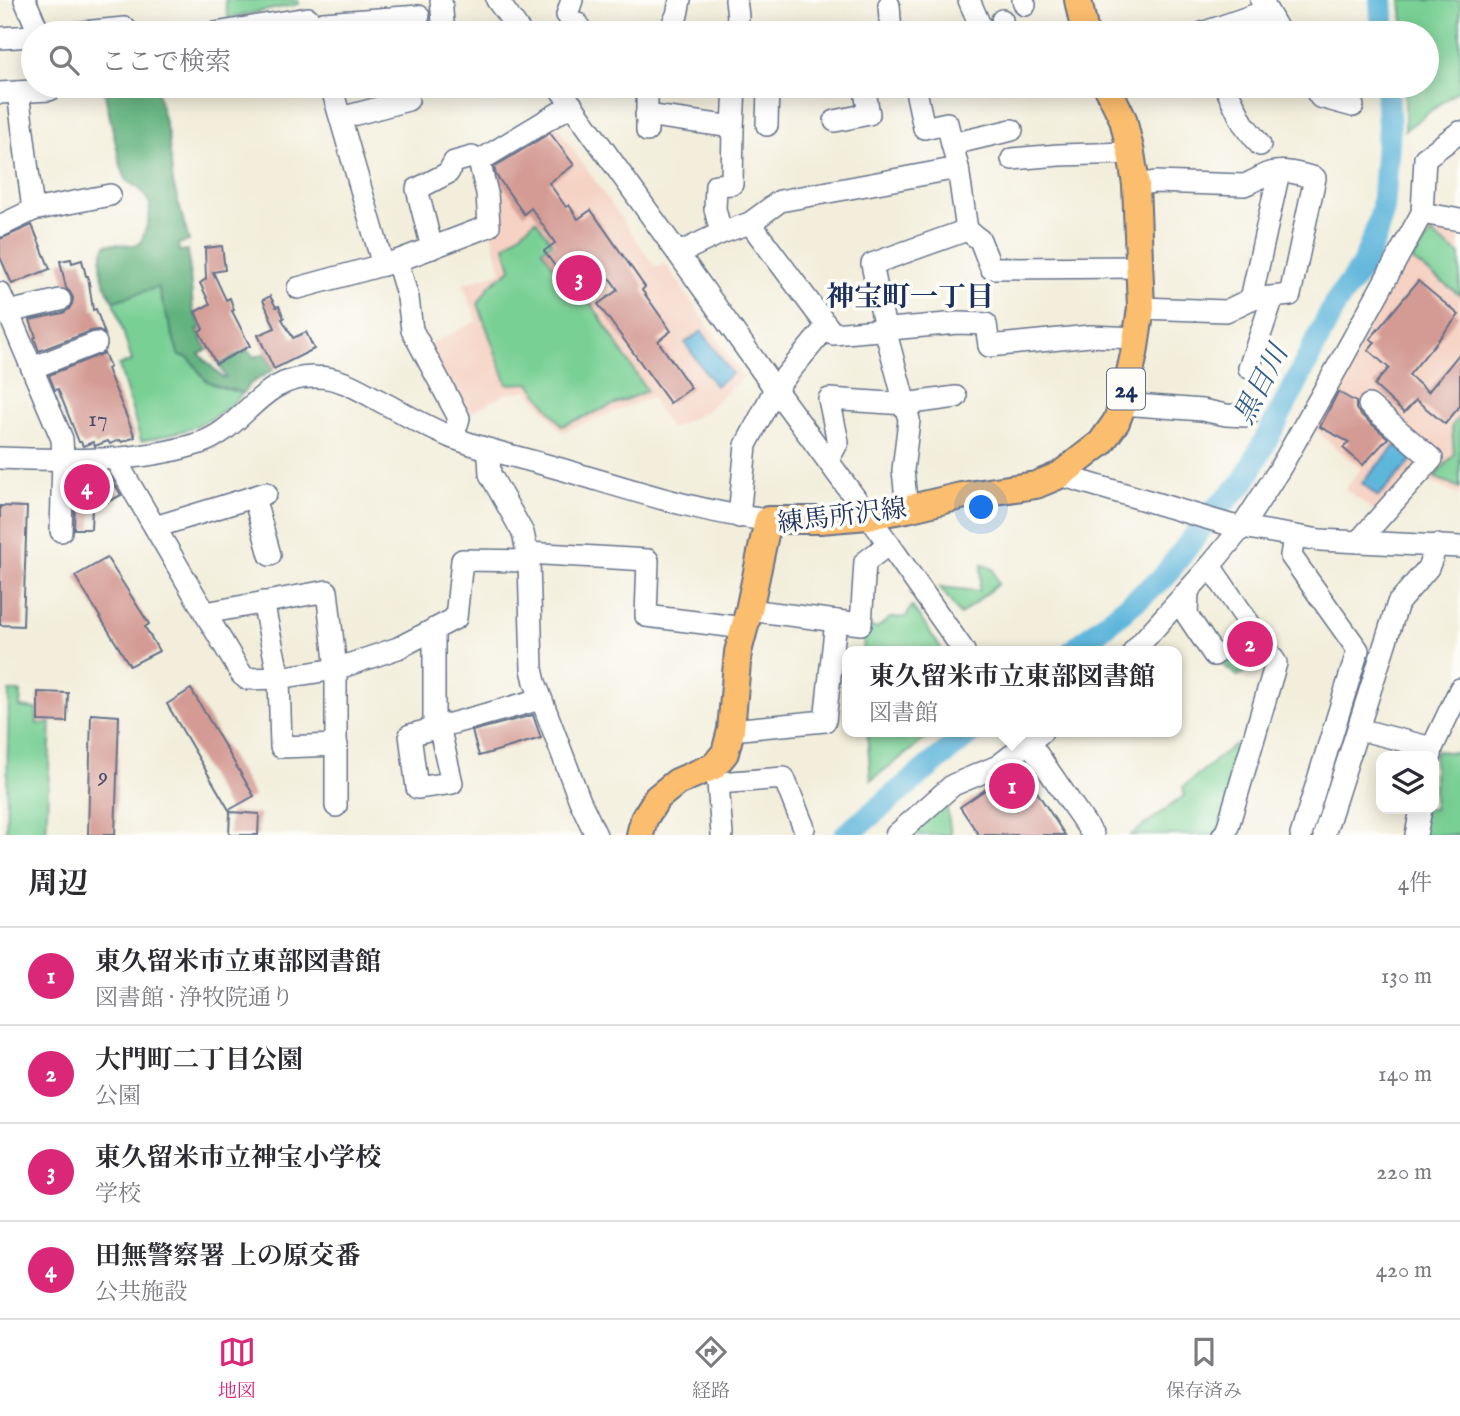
<!DOCTYPE html>
<html lang="ja">
<head>
<meta charset="utf-8">
<style>
  body { margin:0; font-family:"IM FELL English","Noto Serif JP",serif; background:#f7f7f7; color:#2b2b33 }
  .controls { position:absolute; right:21px; bottom:21px; display:grid; overflow:hidden; border-radius:14px; box-shadow:0 4px 18px #0003 }
  .controls button { width:63px; height:63px; display:grid; place-items:center; padding:0; border:0; border-bottom:2px solid #e1e1e2; background:#fff; color:#2b2b33; font:35px sans-serif }
  .you { position:absolute; left:982px; top:508px; width:24px; height:24px; margin:-18px; border:5px solid #fff; border-radius:50%; background:#1a73e8; box-shadow:0 0 0 10px #1a73e833 }
  .badge { display:grid; place-items:center; width:46px; height:46px; border-radius:50%; background:#db2777; color:#fff; font-size:23px; font-weight:700 }
  .pin { position:absolute; translate:-50% -50%; border:4px solid #fff; box-shadow:0 2px 7px #0006 }
  .popup { position:absolute; left:842px; top:646px; width:340px; height:91px; box-sizing:border-box; display:grid; place-content:center; border-radius:14px; background:#fff; filter:drop-shadow(0 2px 5px #0005); font-size:23px; white-space:nowrap; color:#7c7c81 }
  .popup b { font-size:26px; color:#2b2b33 }
  .popup::after { content:''; position:absolute; left:50%; top:100%; margin-left:-14px; border:14px solid transparent; border-top-color:#fff }
  .list { margin:0; padding:0; list-style:none }
  h2 { display:flex; justify-content:space-between; align-items:center; height:91px; margin:0; padding:0 28px; font-size:30px }
  h2 small { font-size:23px; font-weight:400; color:#7c7c81 }
  .list li { display:grid; grid-template-columns:46px 1fr auto; gap:21px; align-items:center; box-sizing:border-box; height:98px; padding:0 28px; border-top:2px solid #e1e1e2 }
  .list b { display:block; font-size:26px; white-space:nowrap }
  .list p { margin:0; font-size:23px; white-space:nowrap; color:#7c7c81 }
  .list em { font-size:23px; font-style:normal; color:#7c7c81 }
  .icon { flex:none; width:38px; height:38px; fill:none; stroke:currentColor; stroke-width:2; stroke-linecap:round; stroke-linejoin:round }
  .map { position:relative; flex:none; width:1460px; height:835px; overflow:hidden }
  .search { position:absolute; background:#fff; box-shadow:0 4px 18px #0003; left:21px; right:21px; top:21px; height:77px; display:flex; align-items:center; gap:18px; box-sizing:border-box; padding:0 24px; border-radius:38px; color:#7c7c81; font-size:26px }
  .sheet { height:483px; background:#fff }
  nav { display:flex; justify-content:space-around; align-items:center; box-sizing:border-box; height:98px; border-top:2px solid #e1e1e2; background:#fff; font-size:19px; color:#7c7c81 }
  nav a { display:grid; justify-items:center; gap:4px }
  nav .on { color:#db2777 }
  .map>svg:first-child { display:block }
  .built { fill:#f5d2c3 }
  .green { fill:#79d094; stroke:#4a8079; stroke-width:2 }
  .forest { fill:#62b27e; stroke:#3e706e; stroke-width:2 }
  .water { fill:#5eb6db; stroke:#3c729c; stroke-width:2 }
  .lines { fill:none; stroke-linecap:round; stroke-linejoin:round }
  .river { stroke:#5eb6db; stroke-width:24 }
  .building { fill:#d49b94 }
  .minor-casing { stroke:#66728a; stroke-width:24 }
  .major-casing { stroke:#66728a; stroke-width:30 }
  .minor { stroke:#fff; stroke-width:21 }
  .major { stroke:#fbbd6e; stroke-width:26 }
  .labels { text-anchor:middle; stroke-width:7; stroke-linejoin:round; paint-order:stroke }
  .number-label { font-size:23px; fill:#494a6c }
  .shield { fill:#fdfcf7; stroke:#5f6c8c; stroke-width:2 }
  .shield-label { font-size:24px; font-weight:bold; fill:#1b2f5e }
  .street-label { font-size:26px; fill:#1b2f5e; stroke:#fdfcf7 }
  .neighbourhood-label { font-size:28px; font-weight:bold; fill:#1b2f5e; stroke:#fdfcf7 }
  .water-label { font-size:28px; font-style:italic; fill:#325e8a; stroke:#fdfcf7 }
</style>
</head>
<body>
<div class="map">
<svg width="1460" height="835" viewBox="0 0 1460 835">
  <rect width="100%" height="100%" fill="#fdfcf7"/>
  <filter id="ink" filterUnits="userSpaceOnUse"><feTurbulence type="fractalNoise" baseFrequency=".0143" numOctaves="2"/><feDisplacementMap in="SourceGraphic" scale="14" xChannelSelector="R" yChannelSelector="G"/><feConvolveMatrix kernelMatrix="1 2 1 2 8 2 1 2 1" color-interpolation-filters="sRGB"/></filter>
  <filter id="wash" filterUnits="userSpaceOnUse"><feTurbulence type="fractalNoise" baseFrequency=".00686" numOctaves="4" result="noise"/><feDisplacementMap in="SourceGraphic" scale="28" xChannelSelector="R" yChannelSelector="G"/><feGaussianBlur stdDeviation="1.57" result="paint"/><feColorMatrix in="noise" values="0 0 0 0 0 0 0 0 0 0 0 0 0 0 0 0 0 1.4 0 .05"/><feComposite in="paint" operator="in"/></filter>
  <g filter="url(#wash)">
    <rect width="100%" height="100%" fill="#f2eedb"/>
    <g class="built">
      <polygon points="556,125 655,267 666,264 743,377 706,411 670,429 651,397 562,432 528,390 505,394 464,416 426,346 477,321 463,284 501,272 491,231 483,164"/>
      <polygon points="1426,222 1460,229 1460,496 1415,475 1378,514 1345,489 1361,469 1314,429"/>
    </g>
    <g class="green">
      <polygon points="225,0 298,0 299,4 228,18"/>
      <polygon points="1401,0 1460,0 1460,89 1405,130 1405,86 1427,86 1427,33 1404,33"/>
      <polygon points="536,220 552,243 542,250 560,276 570,270 647,391 562,426 530,383 507,384 478,304 490,285 511,269 505,246"/>
      <polygon points="1431,234 1460,255 1460,295 1412,260"/>
      <path d="M158,287L179,356C195,356 197,375 209,382C218,388 232,390 243,393C212,426 183,432 141,441L119,365L132,361L114,301Z"/>
      <polygon points="1460,416 1460,488 1434,477 1454,455 1452,426"/>
      <polygon points="982,564 993,569 998,584 960,615 940,587 979,591"/>
      <polygon points="912,606 943,651 863,651 865,627 877,628 890,618 906,617"/>
      <polygon points="1255,632 1270,655 1238,676 1220,663 1216,658"/>
      <polygon points="9,691 21,692 20,707 36,709 37,724 51,723 46,835 6,835"/>
      <polygon points="867,732 935,732 871,780"/>
      <polygon points="1254,739 1223,835 1131,835 1185,795 1183,787 1234,745"/>
      <polygon points="1435,751 1460,753 1460,835 1419,835 1424,809 1434,809 1434,758"/>
      <polygon points="940,797 947,808 951,835 909,835"/>
    </g>
    <path class="forest" d="M103,86H156L168,135L173,183L189,241L178,244L179,251L188,250L193,310L202,328L197,330L207,350L199,354L223,378L226,377L219,365L247,350L255,357L265,353L273,370L250,384L243,393C231,389 213,387 204,378C196,370 193,355 179,356L158,287L114,301C106,291 98,268 102,255C103,251 105,247 107,244L134,245L141,243L149,219L150,204L141,190L127,181L121,167Z"/>
    <g class="water">
      <polygon points="702,331 732,374 715,386 685,343"/>
      <polygon points="1396,445 1413,459 1378,497 1362,483"/>
    </g>
    <g class="lines">
      <g class="river">
        <polyline points="1381,0 1383,33"/>
        <polyline points="1073,651 1163,578 1213,512 1243,483 1294,387 1335,304 1362,267 1375,236 1383,209 1389,128 1387,86"/>
        <polyline points="846,835 971,732"/>
      </g>
    </g>
    <g id="blocks">
      <g class="building">
        <polygon points="550,133 574,165 549,183 566,207 569,205 578,219 591,210 645,287 642,290 671,331 658,341 691,388 670,403 598,304 618,290 597,260 578,273 572,264 562,271 560,267 557,269 544,251 555,243 531,208 524,214 496,175 494,167"/>
        <polygon points="32,225 50,269 12,284 0,257 0,239"/>
        <polygon points="222,246 225,270 213,272 226,300 230,298 234,310 232,311 250,346 216,364 199,331 203,329 195,312 210,304 200,283 206,279 205,248"/>
        <polygon points="71,259 72,263 82,260 86,276 88,276 93,310 96,309 105,334 99,330 91,331 39,351 34,338 36,337 30,320 63,313 69,309 72,304 73,298 70,292 66,288 60,261"/>
        <polygon points="1418,281 1459,315 1409,375 1428,392 1460,353 1460,406 1445,424 1416,400 1404,413 1374,385 1389,368 1368,350 1375,342 1370,339"/>
        <polygon points="270,296 276,307 279,306 284,318 282,319 293,338 306,332 314,349 274,369 258,335 275,328 263,300"/>
        <polygon points="104,353 110,367 107,369 135,437 122,442 120,440 110,444 108,441 95,446 93,442 83,446 81,442 79,442 58,389 55,390 49,375"/>
        <polygon points="1338,392 1356,402 1356,409 1360,414 1388,438 1363,465 1343,448 1349,442 1320,427"/>
        <polygon points="109,475 121,495 108,502 97,482"/>
        <polygon points="87,477 93,483 91,529 74,529 75,503 91,503 76,487"/>
        <polygon points="0,506 27,507 23,626 0,625"/>
        <polygon points="107,558 149,624 145,627 159,651 130,666 75,576"/>
        <polygon points="191,689 254,796 229,810 167,704"/>
        <polygon points="38,692 68,693 67,722 38,721"/>
        <polygon points="91,714 119,716 115,835 88,835"/>
        <polygon points="533,715 541,738 479,756 472,731"/>
        <polygon points="1020,766 1065,835 979,835 960,807"/>
        <polygon points="230,812 259,814 258,835 229,835"/>
      </g>
    </g>
  </g>
  <g filter="url(#ink)">
    <use href="#blocks" fill-opacity="0" stroke="#66728a" stroke-width="2"/>
    <g class="lines">
      <defs>
        <g id="minor">
          <polyline points="25,0 39,33"/>
          <polyline points="441,0 444,33"/>
          <polyline points="497,0 521,33"/>
          <polyline points="736,0 738,16 736,33"/>
          <polyline points="969,0 982,30"/>
          <polyline points="1023,0 1025,5"/>
          <polyline points="1261,0 1280,33"/>
          <polyline points="889,5 891,33"/>
          <polyline points="567,15 572,0"/>
          <polyline points="1002,20 1004,33"/>
          <polyline points="72,33 125,28"/>
          <polyline points="215,33 308,18"/>
          <polyline points="320,33 323,23 419,16"/>
          <polyline points="576,33 578,24"/>
          <polyline points="668,33 677,15 680,0"/>
          <polyline points="1202,33 1266,11"/>
          <polyline points="0,38 33,36"/>
          <polyline points="331,86 383,265"/>
          <polyline points="558,86 775,389 889,544 964,651"/>
          <polyline points="1225,86 1243,123 1260,145"/>
          <polyline points="1313,86 1320,97 1353,106"/>
          <polyline points="0,93 49,90 58,86"/>
          <polyline points="646,115 733,127"/>
          <polyline points="341,118 408,100"/>
          <polyline points="835,121 869,114 864,86"/>
          <polyline points="767,125 768,86"/>
          <polyline points="647,131 647,86"/>
          <polyline points="952,144 1012,130"/>
          <polyline points="1012,159 1059,155 1131,153"/>
          <path d="M1136,185L1155,182L1244,185C1253,182 1261,176 1270,173C1286,169 1300,174 1315,178L1290,295L1251,299L1226,311L1141,308"/>
          <polyline points="33,210 110,195"/>
          <polyline points="1422,213 1460,220"/>
          <polyline points="750,223 780,201 958,168"/>
          <polyline points="0,226 33,210 18,92"/>
          <polyline points="967,230 980,240 991,268 1139,267"/>
          <polyline points="721,233 715,209 716,185 732,184 733,127 735,86"/>
          <polyline points="432,248 417,189 448,173 454,162 472,157 479,161 572,105"/>
          <polyline points="679,253 721,233 750,223 833,334 958,323 986,324 989,346 1090,336 1137,338"/>
          <polyline points="397,261 408,298 412,330 459,418 453,438"/>
          <polyline points="298,288 397,261 489,226 487,193 479,161"/>
          <polyline points="0,293 62,439 63,459 61,531"/>
          <polyline points="1251,299 1279,172"/>
          <polyline points="8,312 60,300"/>
          <polyline points="32,368 96,343"/>
          <polyline points="1249,368 1273,297"/>
          <polyline points="1123,404 1202,410 1226,415 1247,416"/>
          <polyline points="491,450 489,457 490,474 523,533 529,561 532,669 535,682 580,801 596,835"/>
          <path d="M0,458C66,460 135,464 200,443C245,428 260,375 316,377C340,377 360,390 380,401C403,413 426,427 451,437C484,450 523,458 557,468C627,488 695,512 768,520"/>
          <polyline points="115,459 205,613 327,591 336,669 336,806"/>
          <polyline points="828,460 838,442 829,399 905,404 885,329 872,264 967,230 958,168 947,123 924,128 915,86"/>
          <polyline points="1060,475 1230,525 1320,540 1460,547"/>
          <polyline points="254,497 270,555"/>
          <polyline points="907,509 903,470 909,420 905,404 956,397"/>
          <polyline points="739,517 746,445 775,389 827,326"/>
          <polyline points="155,527 266,493"/>
          <polyline points="1294,536 1291,556 1358,650 1301,835"/>
          <polyline points="1358,542 1432,459 1369,405"/>
          <polyline points="527,553 648,560 646,616 745,628"/>
          <polyline points="1210,566 1276,663 1226,833 1223,835"/>
          <polyline points="1188,591 1187,615 1214,655"/>
          <polyline points="263,602 279,678 281,747 337,745"/>
          <polyline points="749,610 861,624 865,562 889,544"/>
          <polyline points="205,613 242,675 247,679 279,678 336,669 398,648 456,618 462,560 529,561"/>
          <polyline points="434,629 434,728"/>
          <polyline points="1134,651 1210,566 1242,527 1279,470 1342,359 1422,213 1425,158 1460,132"/>
          <polyline points="439,726 452,783 417,788 410,735 541,699"/>
          <polyline points="1358,729 1432,748"/>
          <polyline points="731,730 825,721 836,621"/>
          <polyline points="1022,732 1093,835"/>
          <polyline points="1431,756 1432,748 1460,689"/>
          <polyline points="715,771 718,783 722,835"/>
          <polyline points="718,783 784,778 804,828"/>
          <polyline points="896,835 953,785 998,766 1042,732"/>
          <polyline points="1324,835 1398,603 1428,568 1437,545"/>
          <polyline points="1416,835 1421,809"/>
        </g>
        <g id="major">
          <polyline points="1078,0 1085,33"/>
          <polyline points="640,835 644,819 657,798 677,782 714,766 725,753 731,730 738,652 749,610 768,520 820,520 868,516 907,509 961,496 1036,485 1060,475 1101,443 1116,422 1123,404 1134,354 1141,308 1136,185 1131,153 1123,119 1107,86"/>
        </g>
      </defs>
      <use href="#minor" class="minor-casing"/>
      <use href="#major" class="major-casing"/>
      <use href="#minor" class="minor"/>
      <use href="#major" class="major"/>
    </g>
  </g>
  <g class="labels">
    <g class="number-label">
      <text x="98" y="426">17</text>
      <text x="103" y="783">9</text>
    </g>
    <rect class="shield" x="1107" y="368.5" width="38" height="41" rx="5"/>
    <g class="shield-label">
      <text x="1126" y="397">24</text>
    </g>
    <g class="street-label">
      <text transform="translate(842 515) rotate(-7)" y="9">練馬所沢線</text>
    </g>
    <g class="neighbourhood-label">
      <text x="910" y="306">神宝町一丁目</text>
    </g>
    <g class="water-label">
      <text transform="translate(1260 384) rotate(-63)" y="10">黒目川</text>
    </g>
  </g>
</svg>
<div class="controls">
<button><svg class="icon" aria-label="layers" viewBox="0 0 24 24"><path d="M12 4l9 5-9 5-9-5zM3 14l9 5 9-5"/></svg></button>
</div>
<div class="you"></div>
<div class="pin badge" style="left:1012px;top:786px">1</div>
<div class="popup"><b>東久留米市立東部図書館</b>図書館</div>
<div class="pin badge" style="left:1250px;top:644px">2</div>
<div class="pin badge" style="left:579px;top:278px">3</div>
<div class="pin badge" style="left:87px;top:487px">4</div>
<div class="search"><svg class="icon" aria-label="search" viewBox="0 0 24 24"><circle cx="10" cy="10" r="6"/><path d="M15 15l6 6"/></svg>ここで検索</div>
</div>
<section class="sheet">
<h2>周辺<small>4件</small></h2>
<ul class="list">
<li><span class="badge">1</span><div><b>東久留米市立東部図書館</b><p>図書館 · 浄牧院通り</p></div><em>130 m</em></li>
<li><span class="badge">2</span><div><b>大門町二丁目公園</b><p>公園</p></div><em>140 m</em></li>
<li><span class="badge">3</span><div><b>東久留米市立神宝小学校</b><p>学校</p></div><em>220 m</em></li>
<li><span class="badge">4</span><div><b>田無警察署 上の原交番</b><p>公共施設</p></div><em>420 m</em></li>
</ul>
</section>
<nav>
<a class="on"><svg class="icon" aria-label="map" viewBox="0 0 24 24"><path d="M3 6l6-2 6 2 6-2v14l-6 2-6-2-6 2zM9 4v14M15 6v14"/></svg>地図</a>
<a><svg class="icon" aria-label="directions" viewBox="0 0 24 24"><path d="M12 3l9 9-9 9-9-9zM9 14v-3h6M13 9l2 2-2 2"/></svg>経路</a>
<a><svg class="icon" aria-label="saved" viewBox="0 0 24 24"><path d="M7 4h10v16l-5-4-5 4z"/></svg>保存済み</a>
</nav>
</body>
</html>
